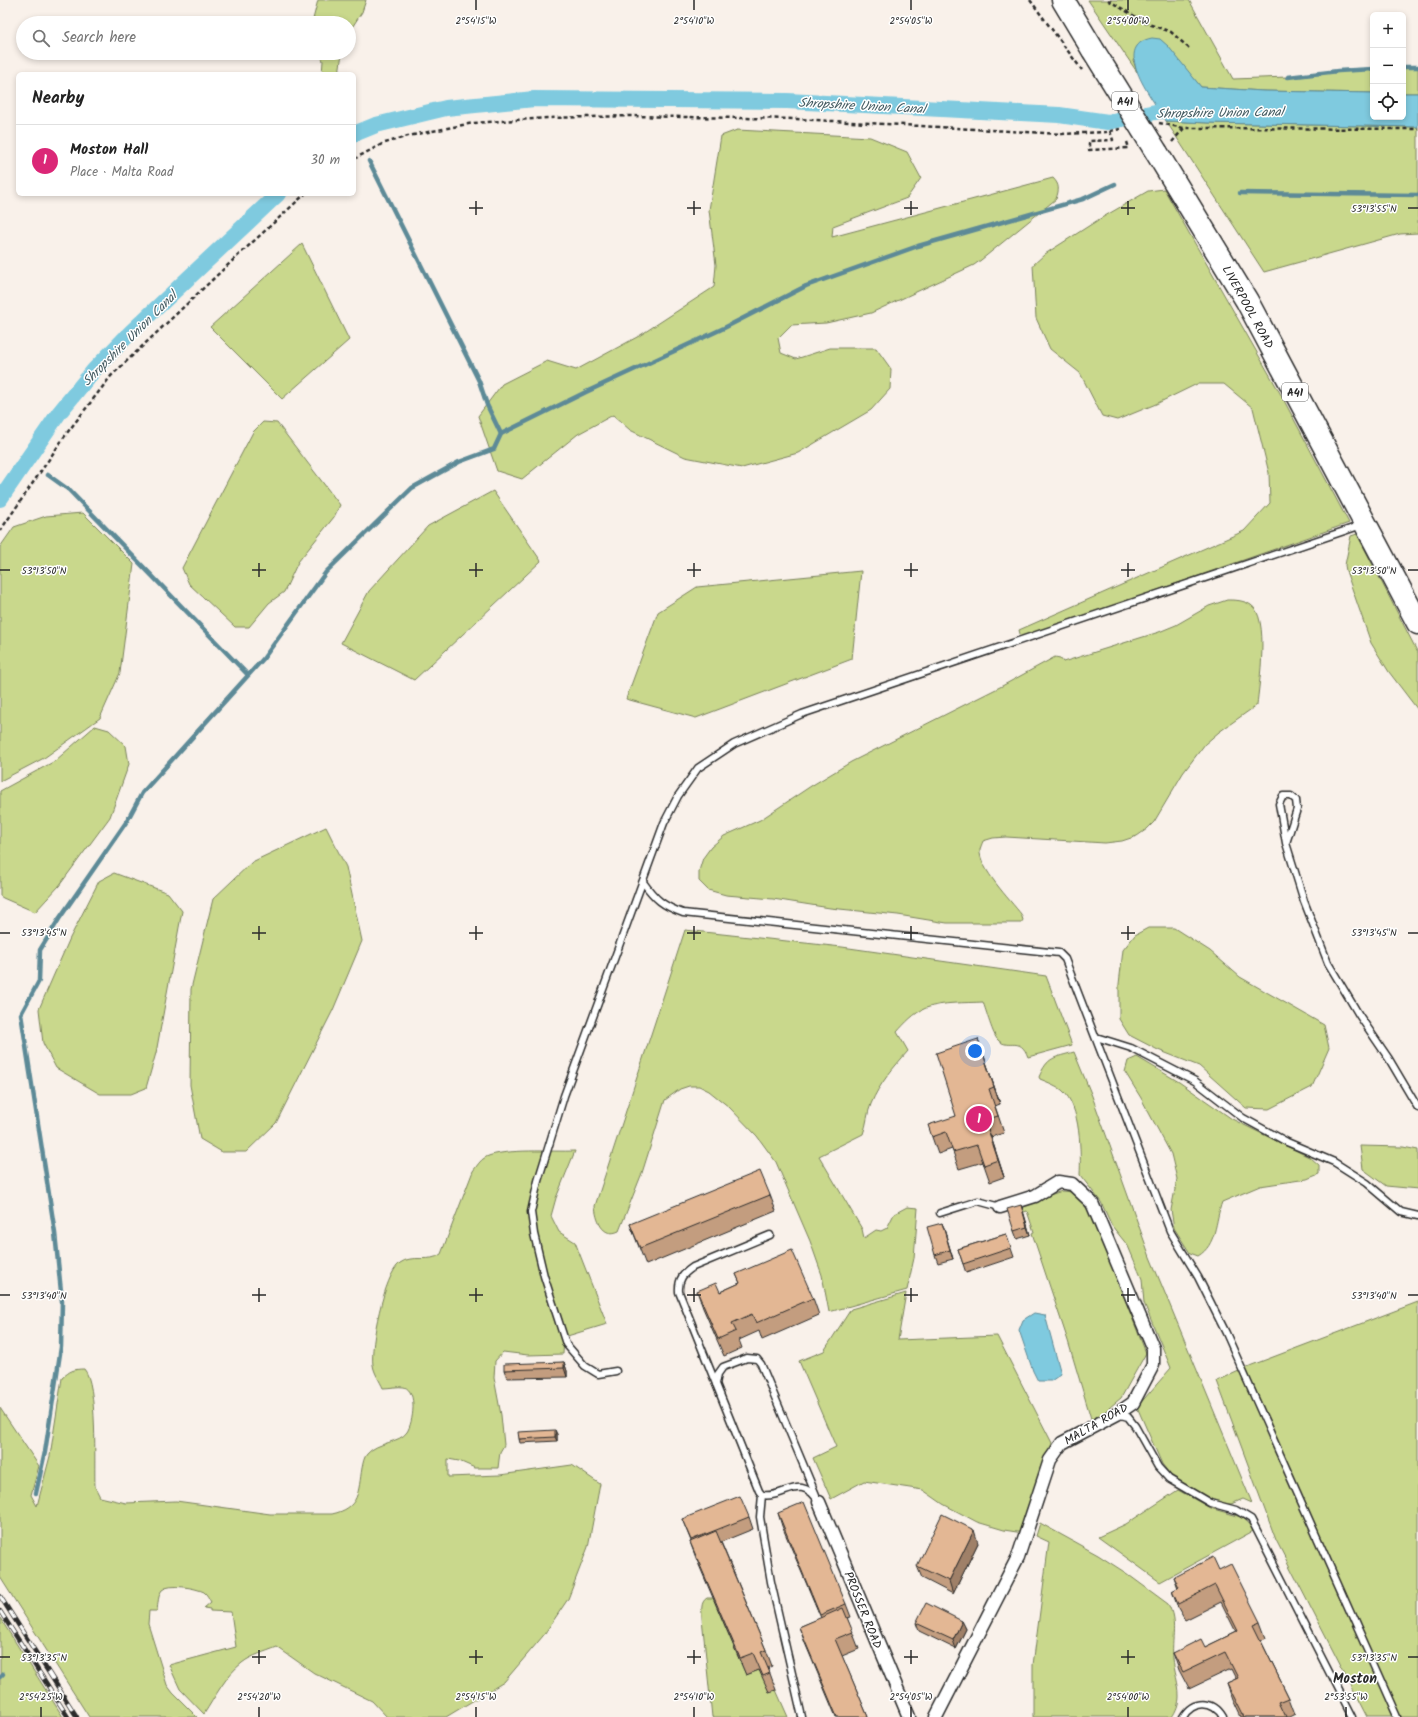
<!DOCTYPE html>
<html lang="en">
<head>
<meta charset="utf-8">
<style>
  body { margin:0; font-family:Kalam,sans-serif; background:#f2f2f2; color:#222 }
  .controls { position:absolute; right:12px; top:12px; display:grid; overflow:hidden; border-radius:6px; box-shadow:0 2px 6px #0003 }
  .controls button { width:36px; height:36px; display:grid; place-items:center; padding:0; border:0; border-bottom:1px solid #e0e0e0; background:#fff; color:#222; font:20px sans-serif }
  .you { position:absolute; left:975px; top:1051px; width:14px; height:14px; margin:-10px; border:3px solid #fff; border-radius:50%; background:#1a73e8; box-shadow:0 0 0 6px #1a73e833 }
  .badge { display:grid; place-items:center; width:26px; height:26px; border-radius:50%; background:#db2777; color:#fff; font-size:13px; font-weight:700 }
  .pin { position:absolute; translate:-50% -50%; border:2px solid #fff; box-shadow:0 1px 4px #0006 }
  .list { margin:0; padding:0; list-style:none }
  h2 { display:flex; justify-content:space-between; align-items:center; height:52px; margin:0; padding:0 16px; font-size:17px }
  h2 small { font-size:13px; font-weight:400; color:#767676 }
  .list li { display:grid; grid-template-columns:26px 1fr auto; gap:12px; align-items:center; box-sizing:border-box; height:72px; padding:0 16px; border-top:1px solid #e0e0e0 }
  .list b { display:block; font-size:15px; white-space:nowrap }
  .list p { margin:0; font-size:13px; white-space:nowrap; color:#767676 }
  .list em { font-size:13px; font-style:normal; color:#767676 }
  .icon { flex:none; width:22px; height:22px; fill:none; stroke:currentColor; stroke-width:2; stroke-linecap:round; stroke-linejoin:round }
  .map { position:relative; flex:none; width:1418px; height:1717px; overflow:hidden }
  .search { position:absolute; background:#fff; box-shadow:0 2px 6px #0003; left:16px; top:16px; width:340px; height:44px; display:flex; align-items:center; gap:10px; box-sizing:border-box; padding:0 14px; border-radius:22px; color:#767676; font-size:15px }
  .panel { position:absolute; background:#fff; box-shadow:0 2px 6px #0003; left:16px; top:72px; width:340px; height:124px; border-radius:6px }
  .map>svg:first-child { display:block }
  .green { fill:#c9d88c; stroke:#7a825c }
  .water { fill:#7fcadf; stroke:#5d8a97 }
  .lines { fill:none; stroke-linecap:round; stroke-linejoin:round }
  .stream { stroke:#5d8a97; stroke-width:4.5 }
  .canal { stroke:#7fcadf; stroke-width:16 }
  .lane-casing { stroke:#2b2b2b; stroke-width:9 }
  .street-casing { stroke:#2b2b2b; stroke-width:15 }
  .highway-casing { stroke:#2b2b2b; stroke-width:25 }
  .path { stroke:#2b2b2b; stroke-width:2.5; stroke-dasharray:4 3; stroke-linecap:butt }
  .lane { stroke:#fff; stroke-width:6 }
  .street { stroke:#fff; stroke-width:12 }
  .highway { stroke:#fff; stroke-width:22 }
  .rail-casing { stroke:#2b2b2b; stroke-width:4.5 }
  .rail { stroke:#fff; stroke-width:3; stroke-dasharray:9; stroke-linecap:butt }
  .highway-bridge-casing { stroke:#2b2b2b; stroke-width:25; stroke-linecap:butt }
  .highway-bridge { stroke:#fff; stroke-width:22 }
  .wall { fill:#c39d7f; stroke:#2b2b2b }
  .shaded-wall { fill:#9f8068; stroke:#2b2b2b }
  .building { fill:#e3b794; stroke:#2b2b2b }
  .ticks { fill:none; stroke:#2b2b2b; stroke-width:1.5 }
  .labels { text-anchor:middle; stroke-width:3; stroke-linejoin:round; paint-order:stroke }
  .shield { fill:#fff; stroke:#6b6b6b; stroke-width:1 }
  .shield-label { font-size:11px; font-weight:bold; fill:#2b2b2b }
  .street-label { font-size:12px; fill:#2b2b2b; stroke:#fff }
  .water-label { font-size:13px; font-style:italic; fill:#445b61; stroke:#fff }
  .quarter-label { font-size:14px; font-weight:bold; fill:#2b2b2b; stroke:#fff }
  .ticks-label { font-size:10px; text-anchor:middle; fill:#2b2b2b; stroke:#fff; stroke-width:3; stroke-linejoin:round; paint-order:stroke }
</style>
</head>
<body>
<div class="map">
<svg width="1418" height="1717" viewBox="0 0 1418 1717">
  <rect width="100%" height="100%" fill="#f9f1ea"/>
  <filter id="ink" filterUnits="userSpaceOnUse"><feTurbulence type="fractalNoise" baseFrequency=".025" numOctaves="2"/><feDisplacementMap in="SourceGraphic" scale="8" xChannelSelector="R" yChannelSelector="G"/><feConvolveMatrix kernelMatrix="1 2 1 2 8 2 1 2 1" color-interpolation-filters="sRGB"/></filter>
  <g filter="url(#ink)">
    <g class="green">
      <polygon points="318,0 366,0 362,12 349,32 349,23 312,23"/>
      <polygon points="1088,0 1189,0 1233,79 1288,77 1338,71 1373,69 1373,93 1263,91 1201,87 1160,39 1133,60 1137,72"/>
      <polygon points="320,53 342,53 339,74 322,74 323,61"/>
      <polygon points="1418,67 1418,93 1403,93 1403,67"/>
      <polygon points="1166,121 1208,123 1418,127 1418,233 1400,234 1264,272"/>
      <path d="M737,130L870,137L907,152L921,178L907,198L833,226L832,237L1053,178C1060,185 1059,190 1056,199L981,260L974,265L871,313L826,323L791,325L778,338L781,353L796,359L830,348H876L891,369L890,389L871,410L798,453L742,468L685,457L630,430L613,415L578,434L522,479L497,471L478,416L502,384L547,361L576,370L639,336L714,287L716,265L709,210L721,136Z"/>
      <polygon points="1164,189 1280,393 1349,523 1021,638 1019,630 1244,531 1270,503 1269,473 1253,408 1224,384 1197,384 1156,404 1117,420 1102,416 1080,373 1050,349 1036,318 1033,265 1045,254 1098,220 1148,191"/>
      <polygon points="302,244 349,340 282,399 210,327"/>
      <polygon points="263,422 277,423 340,505 334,517 298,562 284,592 269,603 249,627 235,627 189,584 182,568 253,432"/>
      <polygon points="493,491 541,561 414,680 341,643 369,591 428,526"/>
      <polygon points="83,513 134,564 120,673 100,718 44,758 0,781 0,547 14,527 46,516"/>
      <polygon points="1357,534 1418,653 1418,710 1389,672 1371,643 1346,571 1345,565 1351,536"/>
      <polygon points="861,571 852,659 696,718 626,699 658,612 697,587"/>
      <path d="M1227,600C1235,600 1243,600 1251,605C1270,617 1259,684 1257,705L1219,732L1205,744L1183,773L1154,822L1147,829L1137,836L1122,841L1105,843L1006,837L993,838L983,841C982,844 980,848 980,850C978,867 1011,901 1021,914L1023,920L1021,923H947L898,915L830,908L773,899L726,895L708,890L699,881V871L703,858L711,847L724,836L760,820L811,786L851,762L1002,686L1055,657L1060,658L1063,662L1159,632L1176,625L1209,606Z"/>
      <polygon points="95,726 109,730 126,746 129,764 110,817 59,886 35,912 3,898 0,896 0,791 55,761"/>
      <polygon points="326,827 346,867 362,941 333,1010 276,1123 246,1152 222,1152 200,1139 190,1085 191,989 213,899 252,862"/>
      <polygon points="114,873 168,893 182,911 156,1053 146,1088 131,1094 100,1094 56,1068 43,1043 39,1009 70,938 99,881"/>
      <polygon points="1148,928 1174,928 1210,951 1240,977 1324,1025 1329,1048 1312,1087 1269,1109 1246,1108 1199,1066 1158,1050 1129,1035 1119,1019 1119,984 1123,950 1135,935"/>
      <path d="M685,930L842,947L1046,976L1072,1045L1028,1057C1020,1035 1009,1051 998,1040C993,1036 986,1010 983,1002C965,1003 943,1002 926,1008C914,1013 905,1023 897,1032L908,1051C894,1067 879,1084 871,1104C867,1113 867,1124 863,1134L819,1156L862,1229L864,1238L876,1230L881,1231L887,1228L894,1214L907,1207L918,1208L914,1258L907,1290L829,1312L822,1275L810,1241L776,1162L757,1136L729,1107L709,1091L699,1086H689L680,1089L665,1100L642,1173L619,1231C602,1239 596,1219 595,1206Z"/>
      <path d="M1074,1052L1092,1096L1150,1257L1252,1503L1243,1499L1231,1504H1219L1173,1478L1162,1464L1137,1407L1171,1368L1144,1303L1142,1279L1128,1246L1112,1226L1101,1202L1080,1175C1081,1153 1081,1106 1062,1090C1056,1085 1047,1082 1040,1079L1039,1077C1048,1056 1054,1058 1074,1052Z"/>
      <path d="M1137,1057L1179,1082L1232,1119L1311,1158L1319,1165V1174L1307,1179L1260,1186L1222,1202C1215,1221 1217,1245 1198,1256L1190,1253L1174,1228L1171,1210L1177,1179L1171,1154L1141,1098L1125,1072L1128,1061Z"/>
      <polygon points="1360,1146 1403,1147 1418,1150 1418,1189 1386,1186 1363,1169"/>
      <path d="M575,1151L556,1198L551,1216L559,1232L575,1242L607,1324L564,1337L563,1354L528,1355L503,1352L495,1361L494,1378L501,1415L504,1445L500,1452L498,1468H475L459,1461L448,1459V1477L500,1475L572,1465L600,1484L588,1547L568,1599L543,1636L504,1682L446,1717H387L372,1701L314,1673L277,1647C265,1652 252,1655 242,1663C226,1675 215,1697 204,1714L180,1689L169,1665L236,1647L231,1612L210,1611V1609L204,1608L211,1602C209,1599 207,1594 204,1592C196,1588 169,1583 162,1590C158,1595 158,1604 157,1611H149L148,1624L167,1685L173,1693L197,1717H89L0,1577V1408L39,1466L31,1495L37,1506L50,1456L62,1378C70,1371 73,1369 84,1369C98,1384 94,1464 95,1487L100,1497L126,1503L176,1501L270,1514H332C360,1508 358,1492 362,1468C363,1463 364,1457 367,1454C377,1442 400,1443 407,1432C413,1423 418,1391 404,1387C398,1386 389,1388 383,1388C380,1381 374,1373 373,1365C370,1346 384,1275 400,1263C412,1254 430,1263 441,1254L473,1171C477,1166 480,1160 486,1157C506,1148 552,1152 575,1151Z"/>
      <polygon points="1062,1191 1073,1192 1080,1199 1092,1216 1146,1353 1121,1398 1092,1422 1068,1341 1032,1233 1034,1232 1027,1211 1013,1216 1015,1206"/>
      <polygon points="906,1293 898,1340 997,1336 1052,1443 1023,1533 1004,1530 977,1522 943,1504 923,1490 864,1481 831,1499 813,1458 836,1447 799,1361 824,1351 851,1309"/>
      <polygon points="1418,1302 1418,1717 1367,1717 1276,1540 1217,1381 1252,1365"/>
      <polygon points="1178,1490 1210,1508 1241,1517 1255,1530 1160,1582 1098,1537 1126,1524"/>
      <path d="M1040,1523L1098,1555L1126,1573L1168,1604C1178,1621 1171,1640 1173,1659C1174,1671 1179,1684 1179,1696C1179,1704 1176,1711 1172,1717H1033V1665L1049,1542L1036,1536Z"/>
      <path d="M707,1598H713L746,1675L759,1670L776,1690L788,1717H712L702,1618C702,1611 700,1602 707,1598Z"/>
      <polygon points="0,1618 63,1717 0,1717"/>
    </g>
    <g class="water">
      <path d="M1152,38L1160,39L1168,46L1201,87L1263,91L1373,93V117H1403V93H1418V127L1208,123L1166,121C1155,102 1109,46 1152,38Z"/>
      <polygon points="1034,1313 1045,1315 1061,1374 1051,1381 1038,1381 1033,1371 1019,1330 1023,1320"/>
    </g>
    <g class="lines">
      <g class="stream">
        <polyline points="1403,67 1418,67"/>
        <polyline points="1288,77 1338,71 1373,69"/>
        <polyline points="369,161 479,381 487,405 501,434"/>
        <polyline points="1240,193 1418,195"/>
        <polyline points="48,475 69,490 248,675"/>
        <polyline points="36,1493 45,1452 61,1347 62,1301 55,1233 21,1014 39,981 40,950 59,919 127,821 142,793 263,659 326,572 412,488 459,462 494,449 501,434 586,392 724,328 806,286 918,246 1083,199 1115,184"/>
        <polyline points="0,1677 3,1674"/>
      </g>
      <g class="canal">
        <polyline points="354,134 376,125 446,108 534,99 787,101 1059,115 1108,122 1160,111 1182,111"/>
        <polyline points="0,499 59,413 94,370 131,332 278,194"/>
      </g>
      <defs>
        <g id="lane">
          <polyline points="1286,843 1297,809 1296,800 1291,796 1283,796 1279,804 1286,843 1304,901 1328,963 1359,1015 1389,1059 1418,1108"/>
          <path d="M643,882C655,899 663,906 683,913L1059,953L1065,959L1170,1231L1198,1277L1226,1333L1397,1717"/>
          <polyline points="1096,1037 1131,1048 1195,1081 1243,1118 1287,1142 1334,1162 1367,1183 1401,1212 1418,1216"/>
          <polyline points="940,1213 978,1201 1000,1207"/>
          <path d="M770,1235L693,1267C683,1274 678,1279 679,1292L759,1491L762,1495C785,1499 800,1472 819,1502"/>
          <polyline points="616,1371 598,1374 585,1366 566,1344 544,1276 534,1234 531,1212 538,1181 564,1096 664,823 678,796 698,768 734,744 802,714 1362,525"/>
          <polyline points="716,1384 718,1374 723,1367 747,1358 757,1359 761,1364 816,1495"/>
          <polyline points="1117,1414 1128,1417 1135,1426 1158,1467 1169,1479 1210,1503 1236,1510 1251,1519 1352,1717"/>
          <polyline points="762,1495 760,1517 771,1582 802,1717"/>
          <path d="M1183,1717C1193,1700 1213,1700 1223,1717"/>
        </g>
        <g id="street">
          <polyline points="819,1502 909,1717"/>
          <polyline points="936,1717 1018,1557 1050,1460 1062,1443 1117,1414 1133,1403 1153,1365 1153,1348 1092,1203 1072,1184 1058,1182 1035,1196 1000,1207"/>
        </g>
        <g id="highway">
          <polyline points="1063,0 1093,50"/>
          <polyline points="1157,153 1247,301 1418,623"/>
        </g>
      </defs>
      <use href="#lane" class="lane-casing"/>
      <use href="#street" class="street-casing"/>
      <use href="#highway" class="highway-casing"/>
      <g class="path">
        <polyline points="1030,0 1082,70"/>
        <polyline points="1108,0 1146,23 1171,32 1191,50"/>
        <polyline points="1159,123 1184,128 1418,129"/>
        <polyline points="1110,131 1113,140 1089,141 1089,150 1129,148"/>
        <polyline points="1127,142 1129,148"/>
        <polyline points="1172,142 1184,128"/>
        <polyline points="354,159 382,144 408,136 473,123 547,118 631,116 797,119 1062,134 1106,132 1120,129"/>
        <polyline points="0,531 67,433 111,376 231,262 305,194"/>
      </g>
      <use href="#lane" class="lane"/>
      <use href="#street" class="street"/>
      <use href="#highway" class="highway"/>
      <defs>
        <g id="rail">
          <polyline points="0,1596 77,1717"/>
          <polyline points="0,1611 68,1717"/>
        </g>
      </defs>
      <use href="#rail" class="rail-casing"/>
      <use href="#rail" class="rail"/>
      <defs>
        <polyline id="highway-bridge" points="1093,50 1157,153"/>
      </defs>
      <use href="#highway-bridge" class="highway-bridge-casing"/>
      <use href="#highway-bridge" class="highway-bridge"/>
    </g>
    <g class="wall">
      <polygon points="984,1056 1000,1104 995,1106 1004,1133 991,1137 1004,1177 990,1182 983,1162 959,1169 952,1149 938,1154 932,1137 956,1116"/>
      <polygon points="770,1195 776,1211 646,1265 630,1224"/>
      <polygon points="1021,1205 1030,1235 1017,1239 1014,1231"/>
      <polygon points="942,1223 953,1259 938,1263 935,1255"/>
      <polygon points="1006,1234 1014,1257 966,1273 958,1249"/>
      <polygon points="736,1274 813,1298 819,1315 762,1340 759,1331 739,1340 742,1348 724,1356 703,1308 697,1291 720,1292 740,1283"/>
      <polygon points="564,1362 567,1371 567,1377 507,1378 504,1370"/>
      <polygon points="557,1434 557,1441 520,1443 519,1439"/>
      <polygon points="778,1513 846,1604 851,1617 847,1618 859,1649 842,1656 868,1717 836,1717 805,1643 799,1627 821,1618 782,1526"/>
      <polygon points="749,1517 753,1529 721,1542 766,1650 772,1666 768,1668 776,1690 769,1692 759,1670 746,1675 696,1558 690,1542 691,1541 682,1519"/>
      <polygon points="978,1543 953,1594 922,1578 917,1566"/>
      <polygon points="1219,1570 1260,1622 1266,1638 1261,1641 1289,1698 1295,1714 1289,1717 1241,1717 1233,1700 1227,1683 1236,1679 1231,1669 1189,1689 1179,1670 1173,1653 1205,1647 1236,1632 1221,1602 1185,1620 1178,1608 1172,1591 1178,1588 1174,1577"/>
      <polygon points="962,1621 966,1629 956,1649 919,1631 916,1623"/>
    </g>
    <g class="shaded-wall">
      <polygon points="978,1039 984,1056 1000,1104 994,1087"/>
      <polygon points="985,1120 991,1137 1004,1177 998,1160"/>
      <polygon points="1021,1205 1024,1214 1030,1235 1027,1227"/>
      <polygon points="942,1223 945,1232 953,1259 950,1250"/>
      <polygon points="564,1362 567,1371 567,1377 564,1368"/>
      <polygon points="555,1430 557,1434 557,1441 555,1437"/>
      <polygon points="974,1530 978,1543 953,1594 949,1581"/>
      <polygon points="962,1621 966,1629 956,1649 953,1640"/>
    </g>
    <g class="building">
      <polygon points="978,1039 994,1087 989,1089 998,1116 985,1120 998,1160 984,1165 977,1145 953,1152 946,1132 932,1137 928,1125 956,1116 936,1053"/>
      <polygon points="760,1171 770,1195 640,1248 630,1224"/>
      <polygon points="1021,1205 1027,1227 1014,1231 1007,1209"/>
      <polygon points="942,1223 950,1250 935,1255 927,1227"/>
      <polygon points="1006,1234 1011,1248 963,1264 958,1249"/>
      <polygon points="792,1250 813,1298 756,1323 752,1314 732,1323 736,1331 718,1339 697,1291 716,1283 720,1292 740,1283 736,1274"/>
      <polygon points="564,1362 564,1368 504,1370 504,1364"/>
      <polygon points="555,1430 555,1437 519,1439 518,1432"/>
      <polygon points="740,1496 749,1517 691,1540 682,1519"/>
      <polygon points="804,1502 846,1604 820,1615 778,1513"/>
      <polygon points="942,1514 974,1530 949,1581 917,1566"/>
      <polygon points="716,1531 766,1650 761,1652 770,1673 763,1676 753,1653 740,1658 690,1542"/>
      <polygon points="1213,1557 1219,1570 1231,1564 1260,1622 1253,1625 1289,1698 1279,1702 1286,1717 1244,1717 1227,1683 1238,1678 1225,1652 1183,1672 1173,1653 1201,1639 1205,1647 1238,1631 1215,1585 1178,1604 1172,1591 1179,1587 1174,1577"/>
      <polygon points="926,1603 962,1621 953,1640 916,1623"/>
      <polygon points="843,1608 853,1632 835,1639 868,1717 837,1717 799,1627"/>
    </g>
  </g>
  <path class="ticks" d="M476,0V10M694,0V10M911,0V10M1128,0V10M476,201V215M694,201V215M911,201V215M1128,201V215M469,208H483M687,208H701M904,208H918M1121,208H1135M1408,208H1418M259,563V577M476,563V577M694,563V577M911,563V577M1128,563V577M0,570H10M252,570H266M469,570H483M687,570H701M904,570H918M1121,570H1135M1408,570H1418M259,926V940M476,926V940M694,926V940M911,926V940M1128,926V940M0,933H10M252,933H266M469,933H483M687,933H701M904,933H918M1121,933H1135M1408,933H1418M259,1288V1302M476,1288V1302M694,1288V1302M911,1288V1302M1128,1288V1302M0,1295H10M252,1295H266M469,1295H483M687,1295H701M904,1295H918M1121,1295H1135M1408,1295H1418M259,1650V1664M476,1650V1664M694,1650V1664M911,1650V1664M1128,1650V1664M0,1657H10M252,1657H266M469,1657H483M687,1657H701M904,1657H918M1121,1657H1135M1408,1657H1418M41,1707V1717M259,1707V1717M476,1707V1717M694,1707V1717M911,1707V1717M1128,1707V1717M1346,1707V1717"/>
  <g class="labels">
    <g class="shield">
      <rect x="1112" y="92" width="26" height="18" rx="3"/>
      <rect x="1282" y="383" width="26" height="18" rx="3"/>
    </g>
    <g class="shield-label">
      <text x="1125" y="105">A41</text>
      <text x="1295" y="396">A41</text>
    </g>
    <g class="street-label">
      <text transform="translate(1248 307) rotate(61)" y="4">LIVERPOOL ROAD</text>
      <text transform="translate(1096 1424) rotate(-30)" y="4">MALTA ROAD</text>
      <text transform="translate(863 1610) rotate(68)" y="4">PROSSER ROAD</text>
    </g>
    <g class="water-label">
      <text transform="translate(862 105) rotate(3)" y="5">Shropshire Union Canal</text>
      <text transform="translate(1220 112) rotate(-1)" y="5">Shropshire Union Canal</text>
      <text transform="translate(129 338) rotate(-45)" y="5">Shropshire Union Canal</text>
    </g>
    <g class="quarter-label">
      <text x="1355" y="1683">Moston</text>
    </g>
  </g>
  <g class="ticks-label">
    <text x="476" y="24">2°54'15"W</text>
    <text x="694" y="24">2°54'10"W</text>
    <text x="911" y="24">2°54'05"W</text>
    <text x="1128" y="24">2°54'00"W</text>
    <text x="1374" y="212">53°13'55"N</text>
    <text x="44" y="574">53°13'50"N</text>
    <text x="1374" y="574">53°13'50"N</text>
    <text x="44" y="936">53°13'45"N</text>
    <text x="1374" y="936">53°13'45"N</text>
    <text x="44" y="1299">53°13'40"N</text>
    <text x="1374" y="1299">53°13'40"N</text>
    <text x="44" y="1661">53°13'35"N</text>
    <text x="1374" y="1661">53°13'35"N</text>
    <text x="41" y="1700">2°54'25"W</text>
    <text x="259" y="1700">2°54'20"W</text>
    <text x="476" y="1700">2°54'15"W</text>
    <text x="694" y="1700">2°54'10"W</text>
    <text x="911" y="1700">2°54'05"W</text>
    <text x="1128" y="1700">2°54'00"W</text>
    <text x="1346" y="1700">2°53'55"W</text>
  </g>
</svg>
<div class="controls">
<button>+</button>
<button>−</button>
<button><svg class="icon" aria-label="locate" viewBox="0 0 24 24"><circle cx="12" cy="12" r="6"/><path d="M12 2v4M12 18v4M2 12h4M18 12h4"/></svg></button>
</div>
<div class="you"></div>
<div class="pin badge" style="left:979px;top:1119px">1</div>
<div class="search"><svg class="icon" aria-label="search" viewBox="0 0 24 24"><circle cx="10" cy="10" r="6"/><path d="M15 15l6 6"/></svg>Search here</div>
<section class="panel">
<h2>Nearby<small></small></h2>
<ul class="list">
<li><span class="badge">1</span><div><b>Moston Hall</b><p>Place · Malta Road</p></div><em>30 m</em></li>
</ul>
</section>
</div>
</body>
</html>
